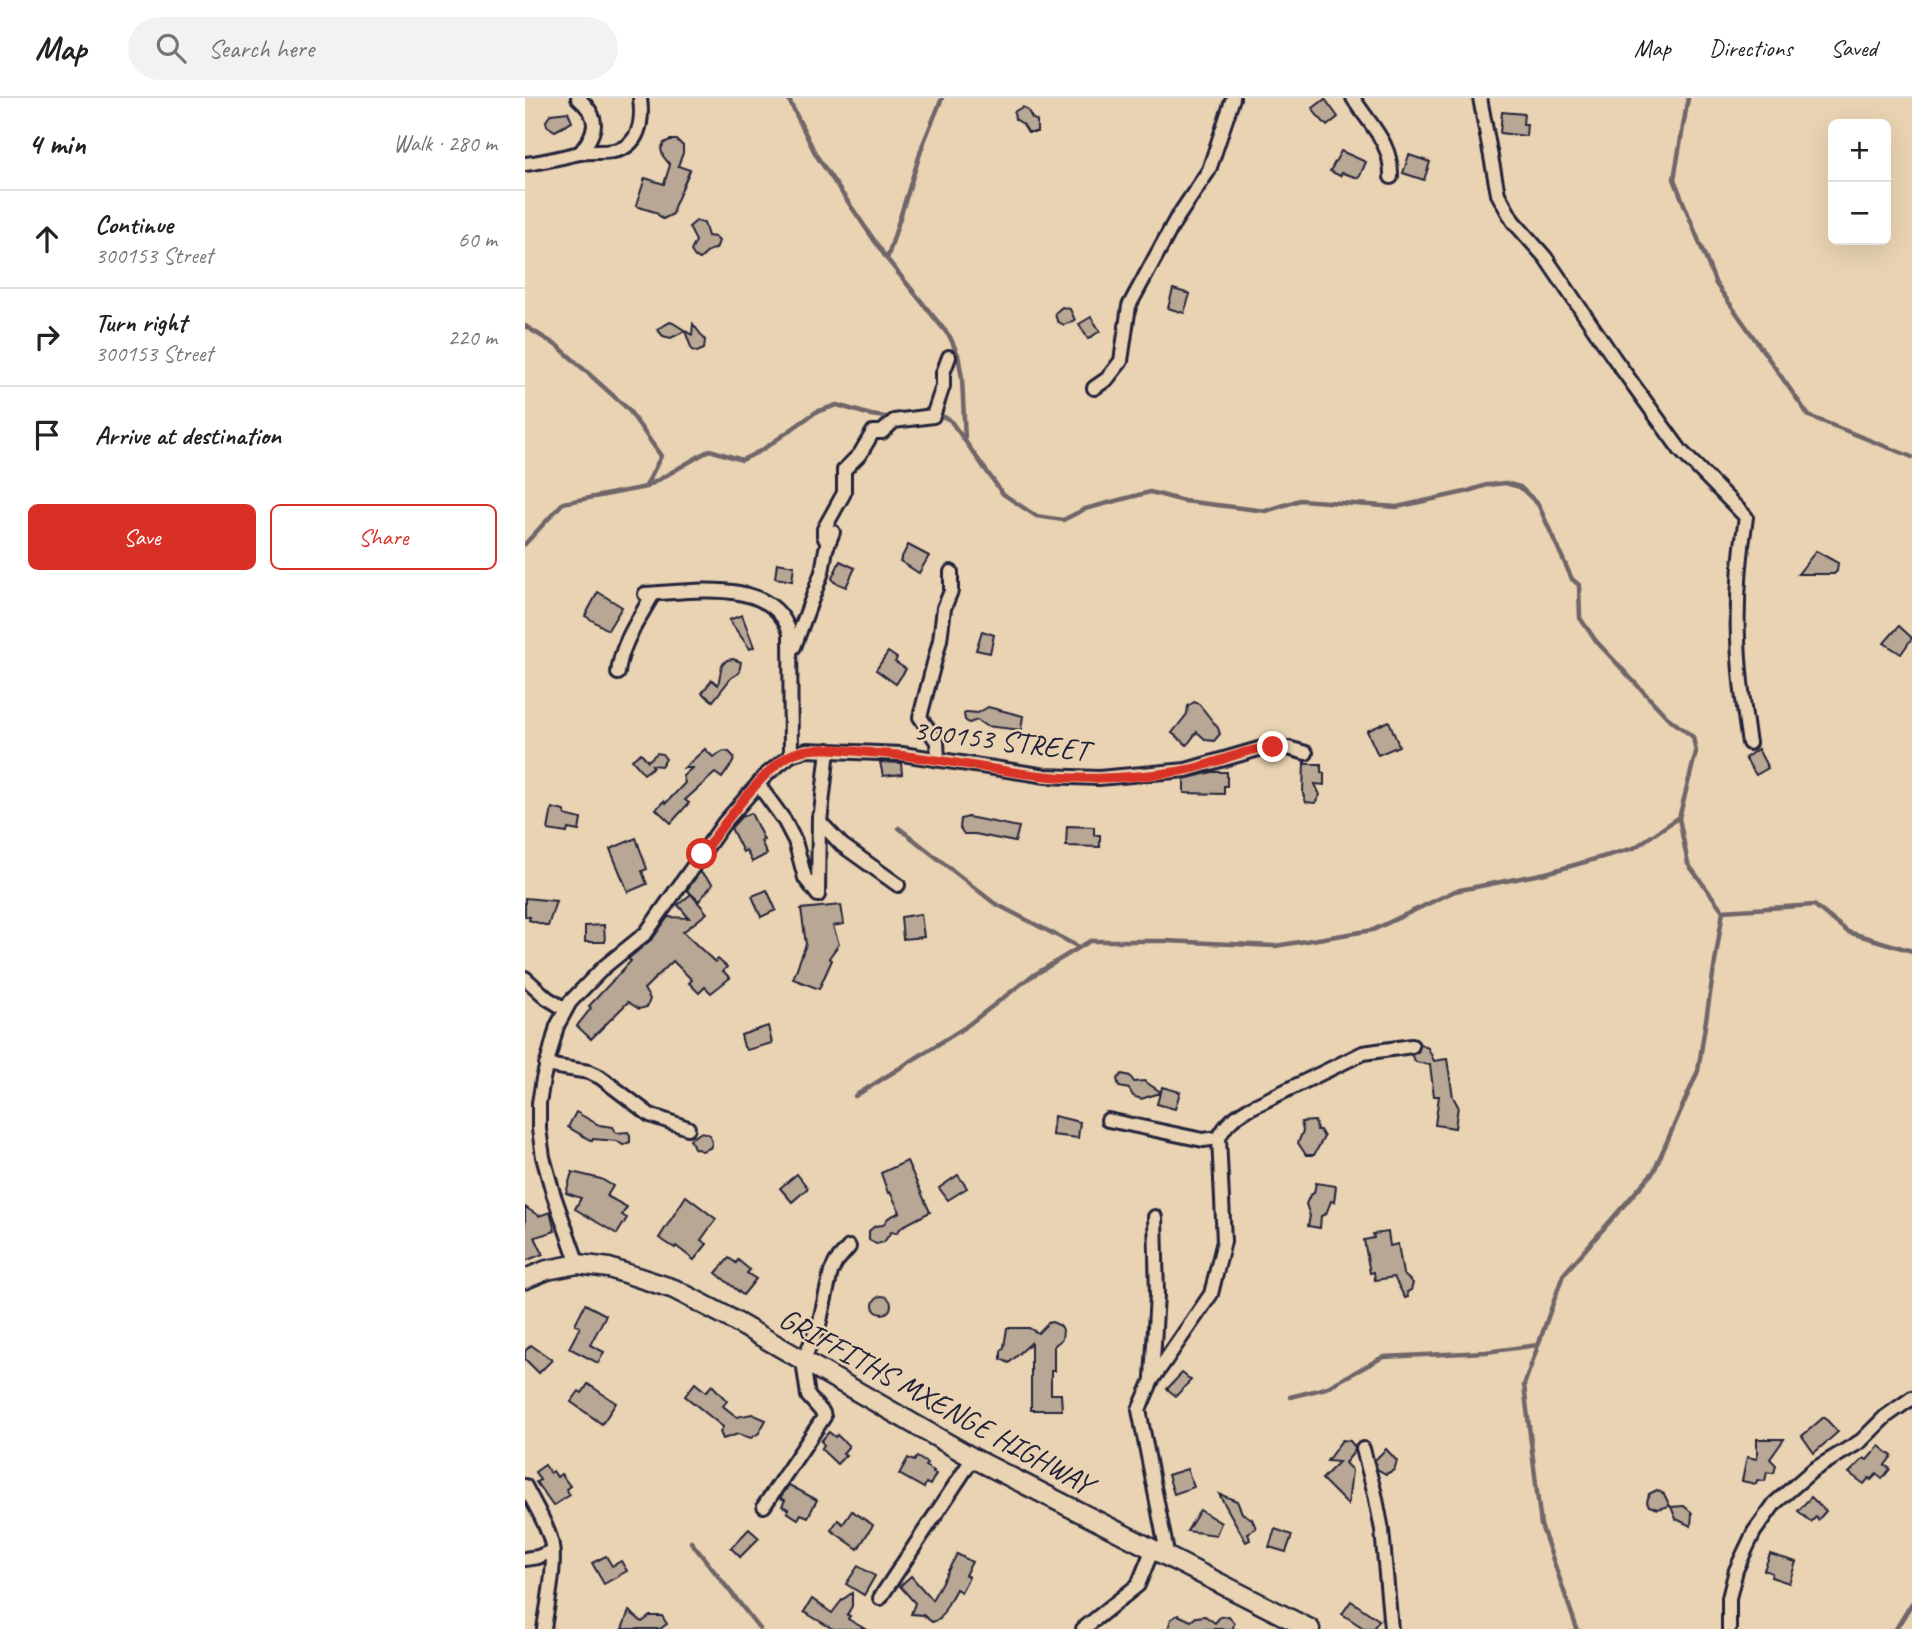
<!DOCTYPE html>
<html lang="en">
<head>
<meta charset="utf-8">
<style>
  body { margin:0; font-family:Caveat,sans-serif; background:#f2f2f2; color:#222 }
  .controls { position:absolute; right:21px; top:21px; display:grid; overflow:hidden; border-radius:10px; box-shadow:0 7px 28px #0002 }
  .controls button { width:63px; height:63px; display:grid; place-items:center; padding:0; border:0; border-bottom:2px solid #e0e0e0; background:#fff; color:#222; font:35px sans-serif }
  .stop { position:absolute; width:21px; height:21px; margin:-16px; border:5px solid #d93025; border-radius:50%; background:#fff }
  .stop.end { background:#d93025; border-color:#fff; box-shadow:0 2px 7px #0008 }
  .list { margin:0; padding:0; list-style:none }
  h2 { display:flex; justify-content:space-between; align-items:center; height:91px; margin:0; padding:0 28px; font-size:30px }
  h2 small { font-size:23px; font-weight:400; color:#767676 }
  .list li { display:grid; grid-template-columns:46px 1fr auto; gap:21px; align-items:center; box-sizing:border-box; height:98px; padding:0 28px; border-top:2px solid #e0e0e0 }
  .list b { display:block; font-size:26px; white-space:nowrap }
  .list p { margin:0; font-size:23px; white-space:nowrap; color:#767676 }
  .list em { font-size:23px; font-style:normal; color:#767676 }
  .actions { display:flex; gap:14px; padding:21px 28px }
  .actions a { flex:1; padding:16px 0; border:2px solid #d93025; border-radius:10px; text-align:center; font-size:24px; color:#d93025 }
  .actions .main { background:#d93025; color:#fff }
  .icon { flex:none; width:38px; height:38px; fill:none; stroke:currentColor; stroke-width:2; stroke-linecap:round; stroke-linejoin:round }
  .map { position:relative; flex:none; width:1387px; height:1531px; overflow:hidden }
  header { display:flex; align-items:center; gap:42px; box-sizing:border-box; height:98px; padding:0 35px; background:#fff; border-bottom:2px solid #e0e0e0 }
  header strong { font-size:33px }
  nav { display:flex; gap:38px; margin-inline-start:auto; font-size:24px }
  .search { width:490px; height:63px; background:#f2f2f2; display:flex; align-items:center; gap:18px; box-sizing:border-box; padding:0 24px; border-radius:38px; color:#767676; font-size:26px }
  main { display:flex }
  aside { flex:1; background:#fff }
  .map>svg:first-child { display:block }
  .lines { fill:none; stroke-linecap:round; stroke-linejoin:round }
  .stream { stroke:#6f6669; stroke-width:4.5 }
  .building { fill:#b7a794; stroke:#22223b; stroke-width:2 }
  .street-casing { stroke:#22223b; stroke-width:18 }
  .secondary-casing { stroke:#22223b; stroke-width:23 }
  .street { stroke:#e9d3b2; stroke-width:12 }
  .secondary { stroke:#e9d3b2; stroke-width:18 }
  .route { stroke:#d93025; stroke-width:9 }
  .labels { text-anchor:middle; stroke-width:5; stroke-linejoin:round; paint-order:stroke }
  .street-label { font-size:30px; fill:#22223b; stroke:#e9d3b2 }
</style>
</head>
<body>
<header>
<strong>Map</strong>
<div class="search"><svg class="icon" aria-label="search" viewBox="0 0 24 24"><circle cx="10" cy="10" r="6"/><path d="M15 15l6 6"/></svg>Search here</div>
<nav><a>Map</a><a>Directions</a><a>Saved</a></nav>
</header>
<main>
<aside>
<h2>4 min<small>Walk · 280 m</small></h2>
<ul class="list">
<li><svg class="icon" aria-label="ahead" viewBox="0 0 24 24"><path d="M12 20V5M6 11l6-6 6 6"/></svg><div><b>Continue</b><p>300153 Street</p></div><em>60 m</em></li>
<li><svg class="icon" aria-label="right" viewBox="0 0 24 24"><path d="M7 20v-9h11M14 6l5 5-5 5"/></svg><div><b>Turn right</b><p>300153 Street</p></div><em>220 m</em></li>
<li><svg class="icon" aria-label="arrive" viewBox="0 0 24 24"><path d="M6 21V4h12l-3 4 3 4H6"/></svg><div><b>Arrive at destination</b></div></li>
</ul>
<div class="actions"><a class="main">Save</a><a>Share</a></div>
</aside>
<div class="map">
<svg width="1387" height="1531" viewBox="0 0 1387 1531">
  <rect width="100%" height="100%" fill="#e9d3b2"/>
  <filter id="ink" filterUnits="userSpaceOnUse"><feTurbulence type="fractalNoise" baseFrequency=".0143" numOctaves="2"/><feDisplacementMap in="SourceGraphic" scale="14" xChannelSelector="R" yChannelSelector="G"/><feConvolveMatrix kernelMatrix="1 2 1 2 8 2 1 2 1" color-interpolation-filters="sRGB"/></filter>
  <g filter="url(#ink)">
    <g class="lines">
      <g class="stream">
        <polyline points="263,0 291,57 362,161 425,239 433,257 437,280 440,342"/>
        <polyline points="1163,0 1149,81 1191,186 1284,318 1387,359"/>
        <polyline points="362,161 398,46 417,0"/>
        <polyline points="0,228 34,249 103,311 136,358 121,388"/>
        <polyline points="411,317 415,317 425,322 478,396 511,418 538,422 560,411 625,394 659,403 741,413 775,402 872,409 940,394 962,387 980,385 995,389 1013,406 1047,481 1054,487 1055,520 1071,543 1142,619 1168,639 1171,654 1154,720 1163,766 1198,813 1289,807 1323,834 1387,853"/>
        <polyline points="0,446 38,405 121,389 185,352 217,362 237,352 291,314 312,307 346,317 368,320"/>
        <polyline points="374,730 469,805 554,849"/>
        <polyline points="330,998 439,930 504,880 565,843 641,843 750,848 848,832 930,793 1021,775 1109,750 1153,720"/>
        <polyline points="765,1299 801,1290 858,1259 961,1254 1013,1247"/>
        <polyline points="166,1444 235,1531"/>
        <polyline points="1052,1531 1016,1427 999,1287 1038,1177 1129,1073 1173,973 1198,813"/>
        <polyline points="1371,1531 1387,1505"/>
      </g>
    </g>
    <g class="building">
      <polygon points="800,1 813,19 802,28 791,16 788,10"/>
      <polygon points="497,9 502,11 507,20 512,23 512,34 503,34 498,26 490,21 489,14"/>
      <polygon points="43,14 47,24 30,33 22,28 21,23 26,16"/>
      <polygon points="977,14 999,16 998,26 1002,26 1001,38 975,35"/>
      <polygon points="145,42 152,42 158,48 158,55 153,68 165,72 149,109 148,116 138,121 130,114 111,108 120,80 139,86 145,67 138,58 136,51 139,45"/>
      <polygon points="816,53 841,64 834,80 817,75 815,78 805,73"/>
      <polygon points="884,57 905,64 899,82 878,75"/>
      <polygon points="171,123 179,125 183,138 190,139 194,143 191,151 185,152 175,161 170,159 166,153 171,143 164,129"/>
      <polygon points="648,191 665,196 659,215 643,210"/>
      <polygon points="537,209 545,211 550,222 539,227 532,223 530,215"/>
      <polygon points="566,219 575,233 563,241 554,226"/>
      <polygon points="145,224 148,225 167,237 168,226 180,242 179,251 172,254 167,252 160,233 146,240 138,238 132,231"/>
      <polygon points="383,447 404,458 394,475 375,463"/>
      <polygon points="1291,453 1313,465 1312,473 1309,476 1273,476"/>
      <polygon points="315,463 330,470 321,489 309,484 307,480"/>
      <polygon points="252,465 269,468 267,483 250,480"/>
      <polygon points="73,494 97,509 83,532 60,518"/>
      <polygon points="217,517 229,549 225,551 204,522"/>
      <polygon points="1374,528 1387,540 1376,556 1359,545"/>
      <polygon points="457,533 469,537 465,555 451,552"/>
      <polygon points="363,554 372,560 370,564 381,571 371,586 351,572"/>
      <polygon points="208,561 216,564 214,575 206,580 188,603 177,595 187,582 193,587 197,567 202,562"/>
      <polygon points="669,604 674,606 693,630 695,636 689,643 681,642 672,634 662,647 647,635 662,616 663,608"/>
      <polygon points="463,609 498,618 496,632 461,628 452,622 444,625 440,622 439,616 442,614 453,615"/>
      <polygon points="864,623 874,648 853,657 842,633"/>
      <polygon points="180,651 188,659 199,653 204,654 209,659 208,664 197,680 190,675 160,702 164,705 146,725 131,711 139,703 141,705 160,685 158,678 167,670 159,670"/>
      <polygon points="1233,651 1243,670 1231,677 1220,660"/>
      <polygon points="116,655 123,663 132,655 137,656 141,661 136,668 127,667 128,669 119,676 107,662"/>
      <polygon points="779,663 781,666 796,666 796,674 799,675 799,687 790,686 795,697 790,705 781,704 778,696"/>
      <polygon points="355,664 376,665 377,676 358,678"/>
      <polygon points="687,674 702,674 702,688 699,688 699,696 659,695 659,681"/>
      <polygon points="27,710 39,713 40,717 56,721 54,733 43,731 42,735 23,732"/>
      <polygon points="226,715 239,742 236,743 242,756 227,764 221,752 218,754 206,730 216,719"/>
      <polygon points="443,719 494,729 490,744 450,736 439,736 435,730 436,721"/>
      <polygon points="542,728 569,729 569,737 575,737 575,749 541,748"/>
      <polygon points="111,740 122,771 117,773 122,786 103,794 85,751"/>
      <polygon points="175,774 188,786 174,803 162,792"/>
      <polygon points="242,792 251,812 236,819 227,798"/>
      <polygon points="166,796 182,815 158,834 190,864 193,861 202,869 198,873 205,880 186,895 180,889 174,895 164,885 167,882 148,863 119,891 125,901 122,909 114,911 103,904 66,941 52,928 66,910 64,908 106,863 103,861 128,840 143,819 164,820 153,807"/>
      <polygon points="0,800 31,803 23,828 4,822 5,819 0,818"/>
      <polygon points="316,807 319,826 308,828 314,846 304,860 307,862 294,891 268,881 281,846 276,811"/>
      <polygon points="396,816 399,839 378,841 376,819"/>
      <polygon points="79,827 80,844 60,844 60,828"/>
      <polygon points="243,928 247,945 222,952 219,949 216,937"/>
      <polygon points="895,946 903,950 909,963 922,961 928,999 933,1008 930,1030 910,1027 914,998 909,998 905,967 891,964 886,957 893,954"/>
      <polygon points="597,976 605,978 609,984 619,983 636,994 637,989 655,994 650,1011 632,1006 635,995 616,1001 608,998 604,991 594,989 592,981"/>
      <polygon points="51,1014 74,1027 88,1029 91,1035 103,1034 105,1037 105,1044 98,1047 92,1043 68,1041 67,1043 43,1029"/>
      <polygon points="529,1018 555,1024 553,1040 527,1037"/>
      <polygon points="790,1023 792,1032 795,1032 799,1039 789,1057 781,1057 773,1045 778,1033 776,1024"/>
      <polygon points="177,1034 185,1037 187,1046 185,1050 177,1053 169,1050 165,1041"/>
      <polygon points="382,1063 405,1114 378,1128 371,1135 366,1134 359,1144 351,1146 344,1142 344,1133 350,1128 358,1127 363,1120 375,1114 365,1094 363,1095 356,1075"/>
      <polygon points="47,1074 76,1081 88,1088 82,1098 102,1109 97,1117 102,1120 92,1136 50,1111 56,1100 41,1095"/>
      <polygon points="272,1076 283,1090 267,1104 255,1090"/>
      <polygon points="433,1077 442,1090 423,1102 414,1090"/>
      <polygon points="791,1085 811,1088 809,1104 806,1103 801,1116 796,1118 795,1130 783,1128 785,1118 781,1106 785,1097 789,1095"/>
      <polygon points="161,1098 191,1121 176,1142 182,1146 169,1162 151,1148 150,1150 134,1140"/>
      <polygon points="0,1109 14,1118 25,1114 30,1133 10,1139 18,1156 0,1163"/>
      <polygon points="863,1134 865,1148 873,1146 878,1176 888,1185 886,1192 882,1194 883,1199 880,1200 869,1179 850,1182 849,1174 845,1175 839,1142 849,1140 848,1136"/>
      <polygon points="204,1160 211,1165 213,1162 225,1172 222,1175 231,1181 218,1197 191,1175"/>
      <circle cx="357" cy="1207" r="9"/>
      <polygon points="60,1206 81,1217 65,1247 79,1254 73,1265 44,1250 55,1229 50,1226"/>
      <polygon points="527,1224 536,1228 538,1232 537,1241 529,1248 529,1273 526,1273 526,1296 536,1296 537,1312 506,1312 506,1245 484,1265 476,1261 476,1253 479,1249 482,1230 504,1230 513,1235 523,1225"/>
      <polygon points="6,1247 27,1262 14,1275 0,1261 0,1253"/>
      <polygon points="657,1275 666,1282 651,1298 642,1291"/>
      <polygon points="170,1285 181,1294 187,1287 202,1303 198,1308 212,1319 227,1316 241,1322 234,1335 226,1340 213,1336 198,1341 195,1334 198,1329 160,1298"/>
      <polygon points="63,1286 91,1305 77,1326 46,1304 54,1293 57,1295"/>
      <polygon points="1299,1319 1313,1334 1289,1355 1277,1338"/>
      <polygon points="304,1334 310,1339 312,1337 324,1348 318,1355 321,1357 312,1366 296,1351 299,1347 296,1343"/>
      <polygon points="1232,1341 1259,1341 1245,1361 1251,1367 1249,1375 1242,1374 1240,1383 1232,1382 1231,1386 1217,1383 1222,1359 1232,1361"/>
      <polygon points="817,1342 825,1343 830,1349 829,1354 820,1365 827,1372 823,1407 797,1381 814,1364 802,1363"/>
      <polygon points="1354,1348 1367,1358 1360,1367 1365,1371 1357,1381 1352,1376 1346,1382 1344,1380 1339,1386 1324,1375 1339,1360 1342,1362"/>
      <polygon points="861,1351 872,1363 869,1372 861,1376 852,1371 850,1362"/>
      <polygon points="392,1359 402,1365 400,1368 409,1373 408,1375 411,1376 405,1387 401,1385 399,1390 374,1376 383,1360 389,1363"/>
      <polygon points="20,1367 25,1375 28,1373 32,1379 36,1376 45,1388 41,1391 45,1397 28,1408 11,1384 15,1382 10,1374"/>
      <polygon points="662,1371 669,1389 649,1396 643,1377"/>
      <polygon points="264,1387 292,1402 283,1419 276,1416 273,1421 262,1414 263,1411 257,1408 260,1402 255,1400"/>
      <polygon points="1132,1392 1139,1396 1145,1408 1132,1411 1124,1408 1122,1404 1124,1396"/>
      <polygon points="694,1396 712,1403 717,1415 727,1421 731,1430 723,1435 725,1442 721,1444"/>
      <polygon points="1286,1399 1301,1413 1293,1422 1291,1419 1286,1424 1273,1413"/>
      <polygon points="1159,1408 1167,1415 1166,1428 1151,1421 1146,1409"/>
      <polygon points="675,1412 696,1425 691,1437 662,1433"/>
      <polygon points="327,1413 348,1427 333,1451 306,1432 313,1422 318,1426"/>
      <polygon points="224,1431 234,1440 215,1459 206,1450"/>
      <polygon points="750,1431 767,1437 761,1454 744,1449"/>
      <polygon points="432,1456 447,1464 440,1477 444,1479 436,1494 431,1491 415,1521 407,1524 398,1517 386,1516 390,1505 375,1488 386,1478 407,1502"/>
      <polygon points="1245,1456 1271,1464 1264,1485 1246,1479 1247,1475 1239,1472"/>
      <polygon points="81,1458 87,1468 96,1463 102,1473 79,1486 67,1465"/>
      <polygon points="333,1468 350,1478 339,1497 321,1486"/>
      <polygon points="327,1495 327,1508 322,1517 325,1518 323,1521 340,1531 308,1531 279,1514 287,1501 307,1515 317,1502"/>
      <polygon points="826,1503 854,1522 848,1531 840,1531 817,1516"/>
      <polygon points="104,1513 117,1524 125,1518 137,1518 142,1526 135,1531 97,1531"/>
      <polygon points="653,1517 666,1523 671,1519 680,1518 690,1525 695,1519 704,1518 709,1525 708,1531 643,1531 646,1521"/>
    </g>
    <g class="lines">
      <defs>
        <g id="street">
          <path d="M53,0C76,20 72,33 55,55"/>
          <path d="M828,0C845,27 867,45 866,79"/>
          <path d="M955,0L973,96L988,123L1020,159L1089,260L1156,353L1221,419C1208,502 1211,563 1224,645"/>
          <path d="M0,66C19,64 36,59 55,55C66,53 77,55 88,53C115,49 118,22 115,0"/>
          <polyline points="569,290 582,281 596,263 604,208 650,123 684,72 708,0"/>
          <polyline points="303,446 299,438 299,431 319,395 319,372 335,356 348,334 357,334 369,323 408,318 418,288 418,275 424,259"/>
          <path d="M120,496C166,494 247,478 265,535L266,657"/>
          <polyline points="269,549 297,474 301,451 308,434"/>
          <path d="M93,575C96,546 114,521 128,496"/>
          <polyline points="303,652 295,724 317,747 373,787"/>
          <polyline points="413,661 412,644 395,619 415,542 419,510 426,493 426,474"/>
          <polyline points="233,686 259,722 270,743 280,780 293,797 294,718"/>
          <polyline points="0,880 22,900 40,911"/>
          <polyline points="21,967 64,974 75,979 125,1017 163,1030"/>
          <polyline points="583,1022 678,1042 694,1040"/>
          <polyline points="53,1166 28,1095 18,1059 14,1031 14,1005 18,981 32,928 45,904 79,869 121,835 199,725 242,676 266,657 282,652 377,656 521,678 574,680 661,672 737,650 763,650 781,655"/>
          <polyline points="627,1279 632,1197 630,1119"/>
          <polyline points="838,1351 850,1396 857,1432 866,1531"/>
          <path d="M0,1388C9,1406 21,1424 26,1443C32,1465 22,1508 19,1531"/>
          <polyline points="239,1408 299,1319 298,1315 283,1298 278,1263 294,1227 306,1174 311,1164 324,1149"/>
          <path d="M643,1460L614,1312L627,1282L686,1196L699,1143L694,1040C700,1026 710,1019 723,1011L838,955L887,948"/>
          <polyline points="0,1461 13,1459 27,1453"/>
          <polyline points="355,1500 448,1360"/>
          <polyline points="558,1531 613,1487 627,1453"/>
          <polyline points="1204,1531 1204,1500 1211,1472 1229,1434 1250,1405 1288,1372 1336,1343 1360,1319 1387,1300"/>
        </g>
        <polyline id="secondary" points="0,1181 22,1172 53,1166 84,1170 149,1191 199,1217 448,1360 785,1531"/>
      </defs>
      <use href="#street" class="street-casing"/>
      <use href="#secondary" class="secondary-casing"/>
      <use href="#street" class="street"/>
      <use href="#secondary" class="secondary"/>
    </g>
  </g>
  <g class="lines" filter="url(#ink)">
    <path class="route" d="M177,756C196,730 241,666 270,655C290,647 327,653 349,655C426,659 500,683 577,680C605,679 634,677 661,672C691,666 718,651 748,649"/>
  </g>
  <g class="labels">
    <g class="street-label">
      <text transform="translate(476 642) rotate(7)" y="10">300153 STREET</text>
      <text transform="translate(411 1303) rotate(29)" y="10">GRIFFITHS MXENGE HIGHWAY</text>
    </g>
  </g>
</svg>
<div class="controls">
<button>+</button>
<button>−</button>
</div>
<div class="stop" style="left:177px;top:756px"></div>
<div class="stop end" style="left:748px;top:649px"></div>
</div>
</main>
</body>
</html>
